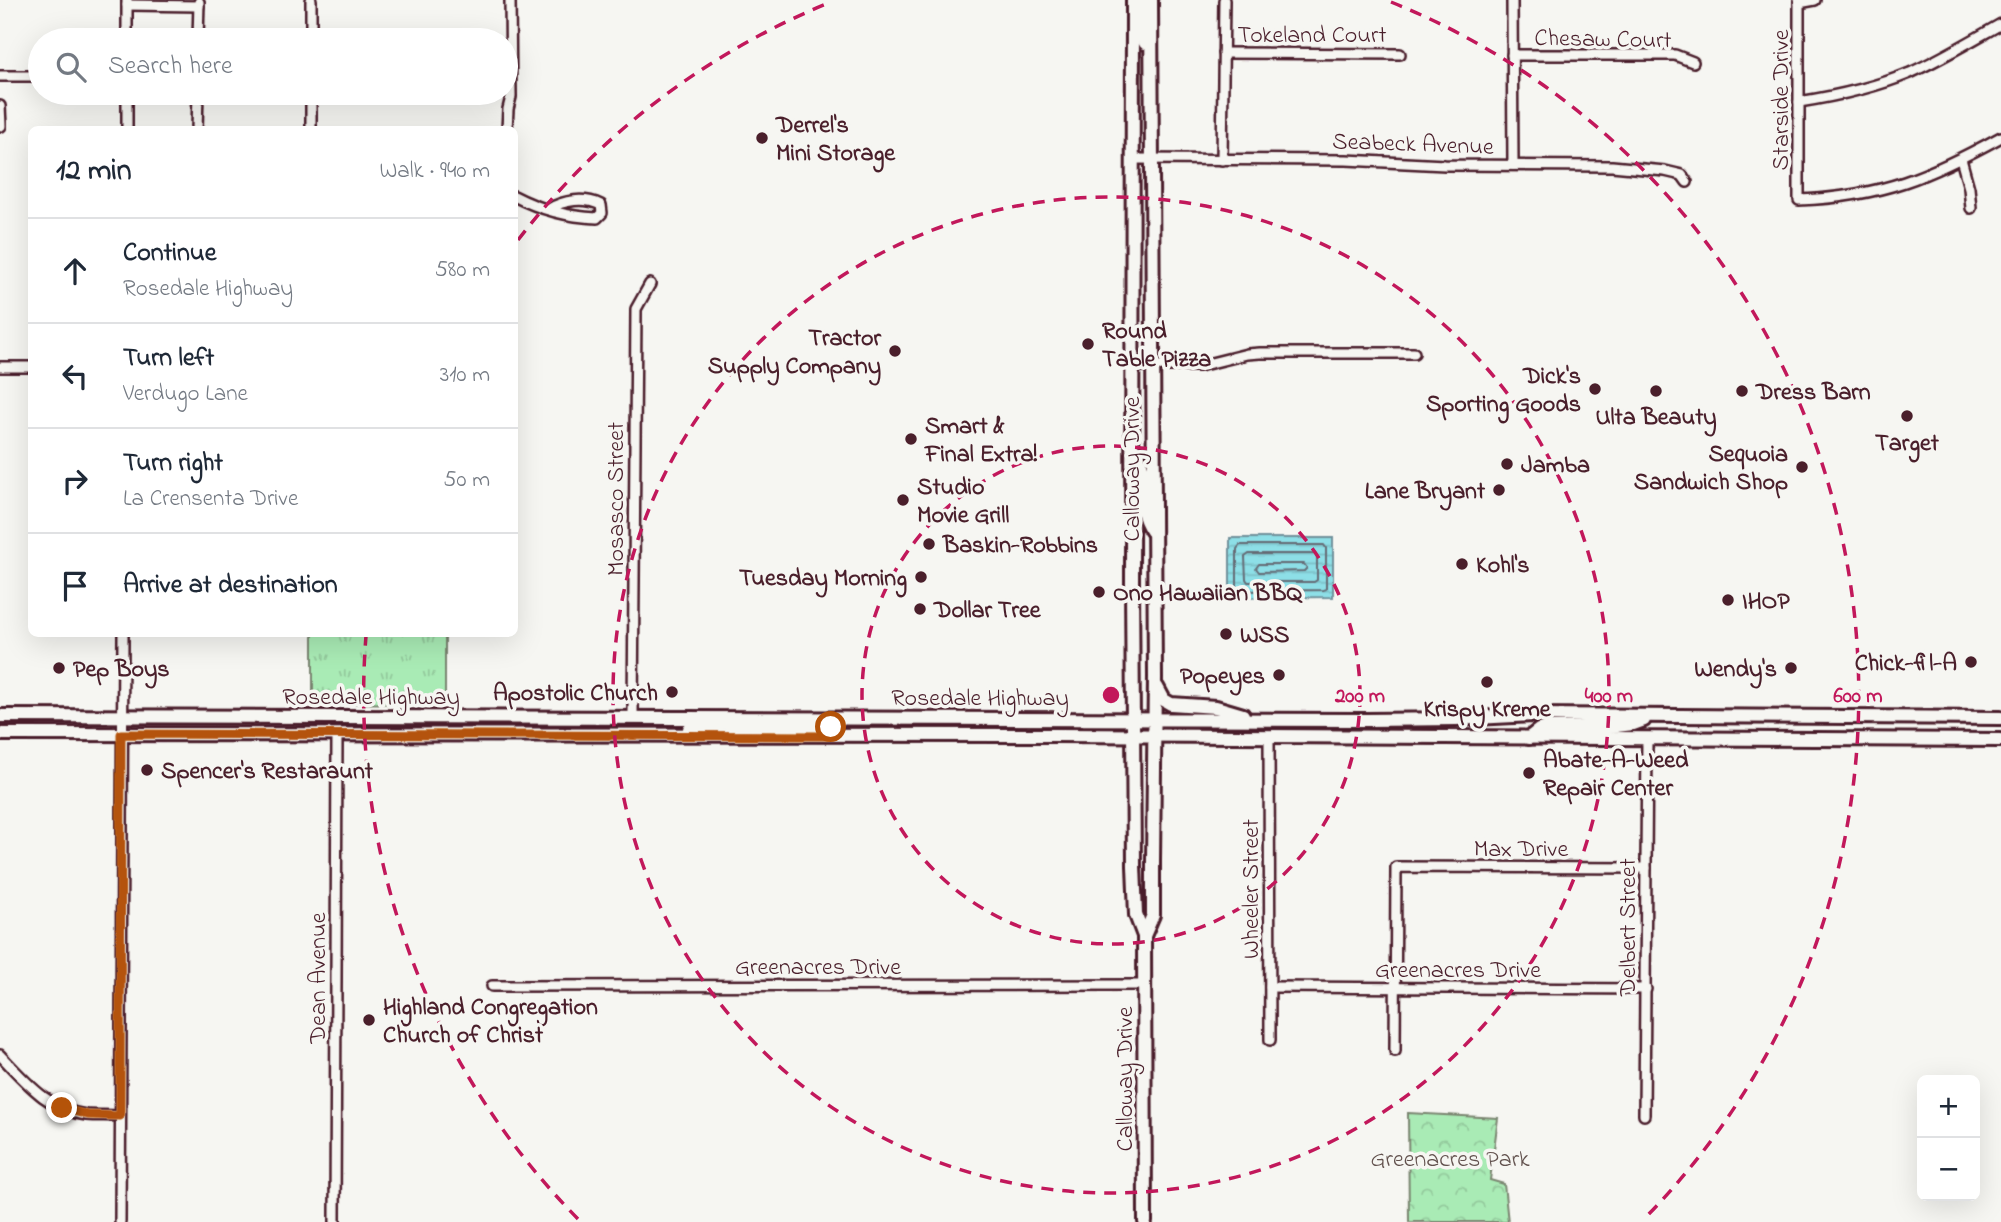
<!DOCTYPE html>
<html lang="en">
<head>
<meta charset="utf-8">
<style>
  body { margin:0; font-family:"Indie Flower",sans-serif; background:#f6f6f7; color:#1f2937 }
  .controls { position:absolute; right:21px; bottom:21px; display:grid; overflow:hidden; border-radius:10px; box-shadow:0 7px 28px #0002 }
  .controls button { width:63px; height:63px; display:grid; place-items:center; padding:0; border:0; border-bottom:2px solid #e0e1e3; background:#fff; color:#1f2937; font:35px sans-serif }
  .stop { position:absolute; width:21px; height:21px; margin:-16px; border:5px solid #b45309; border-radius:50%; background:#fff }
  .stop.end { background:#b45309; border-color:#fff; box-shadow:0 2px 7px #0008 }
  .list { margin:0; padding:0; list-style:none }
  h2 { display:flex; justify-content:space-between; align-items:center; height:91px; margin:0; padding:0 28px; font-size:30px }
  h2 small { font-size:23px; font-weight:400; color:#747a83 }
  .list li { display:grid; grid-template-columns:46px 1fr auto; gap:21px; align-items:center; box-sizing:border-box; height:105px; padding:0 28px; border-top:2px solid #e0e1e3 }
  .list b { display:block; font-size:26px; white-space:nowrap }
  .list p { margin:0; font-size:23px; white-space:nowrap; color:#747a83 }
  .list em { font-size:23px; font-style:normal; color:#747a83 }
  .icon { flex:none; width:38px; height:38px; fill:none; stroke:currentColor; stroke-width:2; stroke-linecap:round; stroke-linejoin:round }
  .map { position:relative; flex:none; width:2001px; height:1222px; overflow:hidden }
  .search { position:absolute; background:#fff; box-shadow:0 7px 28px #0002; left:28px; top:28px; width:490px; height:77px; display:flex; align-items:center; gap:18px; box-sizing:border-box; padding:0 24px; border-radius:38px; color:#747a83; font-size:26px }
  .panel { position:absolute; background:#fff; box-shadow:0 7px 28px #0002; left:28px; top:126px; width:490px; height:511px; border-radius:10px }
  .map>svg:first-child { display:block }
  .grass { fill:url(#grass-tufts); stroke:#7a8570; stroke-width:2 }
  .park { fill:url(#park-crowns); stroke:#7a8570; stroke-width:2 }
  .water { fill:url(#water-rules); stroke:#72929c; stroke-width:2 }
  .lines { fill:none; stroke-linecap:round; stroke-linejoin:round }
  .shore { stroke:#656c76; stroke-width:2 }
  .minor-casing { stroke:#4a1f2b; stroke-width:14 }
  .major-casing { stroke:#4a1f2b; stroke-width:18 }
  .minor { stroke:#f6f6f2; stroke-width:9 }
  .major { stroke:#f6f6f2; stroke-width:12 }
  .route { stroke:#b45309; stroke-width:9 }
  .ring { fill:none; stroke:#c2185b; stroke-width:3.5; stroke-dasharray:12 9 }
  .poi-dot { fill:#4a1f2b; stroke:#f6f6f2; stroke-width:2.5 }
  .labels { text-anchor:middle; stroke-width:7; stroke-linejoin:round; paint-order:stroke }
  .street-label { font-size:24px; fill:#4a1f2b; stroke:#f6f6f2 }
  .poi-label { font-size:24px; font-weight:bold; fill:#4a1f2b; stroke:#f6f6f2; text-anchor:start }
  .park-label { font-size:24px; fill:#62524e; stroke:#f6f6f2 }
  .centre { fill:#c2185b; stroke:#f6f6f2; stroke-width:3.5 }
  .ring-label { font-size:21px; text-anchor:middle; font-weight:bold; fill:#c2185b; stroke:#f6f6f2; stroke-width:7; stroke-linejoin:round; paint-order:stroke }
</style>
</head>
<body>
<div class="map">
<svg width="2001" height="1222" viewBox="0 0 2001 1222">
  <defs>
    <pattern id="grass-tufts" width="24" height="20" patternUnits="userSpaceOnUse" patternTransform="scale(1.75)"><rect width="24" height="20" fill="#a9ebb5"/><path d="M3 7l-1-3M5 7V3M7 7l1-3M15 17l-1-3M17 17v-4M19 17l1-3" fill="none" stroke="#93c99c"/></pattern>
    <pattern id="park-crowns" width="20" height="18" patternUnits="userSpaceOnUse" patternTransform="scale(1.75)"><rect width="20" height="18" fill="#a9ebb5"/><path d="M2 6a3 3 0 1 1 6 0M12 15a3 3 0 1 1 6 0" fill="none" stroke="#93c99c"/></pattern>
    <pattern id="water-rules" width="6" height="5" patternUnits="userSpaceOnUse" patternTransform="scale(1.75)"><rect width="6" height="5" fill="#8ddfe7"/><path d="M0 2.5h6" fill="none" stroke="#7bbfc6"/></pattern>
  </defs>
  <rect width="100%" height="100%" fill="#f6f6f2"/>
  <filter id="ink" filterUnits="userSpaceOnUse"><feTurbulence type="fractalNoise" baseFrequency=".0143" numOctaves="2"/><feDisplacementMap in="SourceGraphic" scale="14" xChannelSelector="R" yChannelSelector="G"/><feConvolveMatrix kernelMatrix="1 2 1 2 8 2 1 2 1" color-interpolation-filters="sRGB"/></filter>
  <g filter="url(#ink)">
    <polygon class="grass" points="313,634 445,634 445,704 313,703"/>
    <polygon class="park" points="1408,1113 1498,1118 1490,1180 1504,1184 1508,1222 1409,1222"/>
    <polygon class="water" points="1230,538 1333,538 1333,597 1230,598"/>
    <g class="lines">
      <g class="shore">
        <polygon points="1240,545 1324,545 1326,548 1326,589 1323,590 1239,591 1237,587 1237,549"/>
        <polygon points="1249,554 1315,554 1317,557 1317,580 1314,582 1248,582 1246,579 1245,557"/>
        <polygon points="1259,564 1304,564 1307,568 1304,571 1259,572 1256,568"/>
      </g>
      <defs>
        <g id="minor">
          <polyline points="311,0 311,40"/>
          <polyline points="1512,0 1513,165"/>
          <path d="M1799,0V200C1882,197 1930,176 2001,137"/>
          <polyline points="1799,3 1815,0"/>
          <polyline points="127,5 199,6"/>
          <polyline points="127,40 127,0"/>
          <polyline points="198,40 199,2"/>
          <polyline points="1223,53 1400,54"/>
          <polyline points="1512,55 1675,55 1693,62"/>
          <polyline points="0,76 40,76"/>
          <polyline points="311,93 311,130"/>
          <path d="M1799,102C1837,96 1874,88 1910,73C1941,59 1971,41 2001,24"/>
          <polyline points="0,106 1,126"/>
          <polyline points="127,130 127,93"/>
          <polyline points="197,130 198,93"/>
          <polyline points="507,130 508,109 511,97 510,0"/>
          <polyline points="1133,159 1346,160 1445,165 1612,166 1665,171 1682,175 1687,182"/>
          <polyline points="1961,159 1969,188 1971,208"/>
          <polyline points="1222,160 1224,0"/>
          <path d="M514,196C539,209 569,217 597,218L602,213L601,205C584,197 564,200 549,209"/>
          <polyline points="1134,366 1199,366 1247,354 1260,353 1414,353"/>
          <polyline points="0,367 32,367"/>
          <polyline points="633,717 636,309 650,284"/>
          <polyline points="1269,737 1270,1040"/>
          <polyline points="492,986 1145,985"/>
          <polyline points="1270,987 1646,989"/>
          <polyline points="1395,1051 1396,867 1646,868"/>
          <path d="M0,1055C25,1081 48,1110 86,1115C97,1116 109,1115 120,1116"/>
          <polyline points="1644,1115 1647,739"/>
          <polyline points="120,1222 123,634"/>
          <polyline points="335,1222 337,735"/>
        </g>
        <g id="major">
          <polyline points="1133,0 1132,583 1134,866 1136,915 1144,936 1145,1222"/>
          <polyline points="1142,0 1142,36 1145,43"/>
          <path d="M1137,451C1138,456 1141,462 1142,468C1148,492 1135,507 1152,531"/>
          <polyline points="1157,687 1164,700 1171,704 1216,707 1243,715"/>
          <polyline points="0,716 1367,720 1456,719 1533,715 2001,718"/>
          <polyline points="689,729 705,727 798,727 811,726 820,722"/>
          <polyline points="0,734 1054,735 2001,740"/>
          <polyline points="1529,738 1539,730 1550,728 1616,726 1633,724 1644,720"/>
          <polyline points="1144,936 1153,915 1153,861 1155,677 1151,0"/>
        </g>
      </defs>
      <use href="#minor" class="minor-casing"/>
      <use href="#major" class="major-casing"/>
      <use href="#minor" class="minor"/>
      <use href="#major" class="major"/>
    </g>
  </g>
  <g class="lines" filter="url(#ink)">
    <polyline class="route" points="62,1108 88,1115 120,1116 121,734 827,736 831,727"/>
  </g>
  <g class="ring">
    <circle cx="1111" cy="695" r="249"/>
    <circle cx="1111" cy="695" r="498"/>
    <path d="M578 1219A747 747 0 0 1 366 636M518 240A747 747 0 0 1 831 2M1391 2A747 747 0 0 1 1644 1219"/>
  </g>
  <g class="poi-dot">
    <circle cx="762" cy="138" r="7"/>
    <circle cx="1088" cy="344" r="7"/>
    <circle cx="895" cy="351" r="7"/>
    <circle cx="1595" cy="389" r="7"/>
    <circle cx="1656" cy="391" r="7"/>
    <circle cx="1742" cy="391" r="7"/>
    <circle cx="1907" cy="416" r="7"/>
    <circle cx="911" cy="439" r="7"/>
    <circle cx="1507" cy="464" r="7"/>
    <circle cx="1802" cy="467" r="7"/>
    <circle cx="1499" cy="490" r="7"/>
    <circle cx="903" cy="500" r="7"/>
    <circle cx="929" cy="544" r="7"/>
    <circle cx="1462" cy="564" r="7"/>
    <circle cx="921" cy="577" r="7"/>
    <circle cx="1099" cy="592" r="7"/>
    <circle cx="1728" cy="600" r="7"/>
    <circle cx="920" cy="609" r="7"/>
    <circle cx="1226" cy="634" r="7"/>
    <circle cx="1971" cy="662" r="7"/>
    <circle cx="59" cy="668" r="7"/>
    <circle cx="1791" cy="668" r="7"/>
    <circle cx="1279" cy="675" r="7"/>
    <circle cx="1487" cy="682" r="7"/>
    <circle cx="672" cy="692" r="7"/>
    <circle cx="147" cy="770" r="7"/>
    <circle cx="1529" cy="773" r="7"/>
    <circle cx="369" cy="1020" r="7"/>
  </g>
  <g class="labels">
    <g class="street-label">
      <text x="1312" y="42">Tokeland Court</text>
      <text transform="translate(1603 38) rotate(1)" y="8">Chesaw Court</text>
      <text transform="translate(1780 100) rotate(-90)" y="8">Starside Drive</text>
      <text transform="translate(1413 143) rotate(2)" y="8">Seabeck Avenue</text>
      <text transform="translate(1131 469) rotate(-90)" y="8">Calloway Drive</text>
      <text transform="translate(615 499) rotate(-90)" y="8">Mosasco Street</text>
      <text x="371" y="704">Rosedale Highway</text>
      <text x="980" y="705">Rosedale Highway</text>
      <text x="1521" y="856">Max Drive</text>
      <text transform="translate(1250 889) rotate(-90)" y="8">Wheeler Street</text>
      <text transform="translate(1627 927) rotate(-90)" y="8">Delbert Street</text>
      <text x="818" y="974">Greenacres Drive</text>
      <text x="1458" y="977">Greenacres Drive</text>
      <text transform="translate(317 978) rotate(-90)" y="8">Dean Avenue</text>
      <text transform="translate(1124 1079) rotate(-90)" y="8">Calloway Drive</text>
    </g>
    <g class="poi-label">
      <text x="776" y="132">Derrel's<tspan x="776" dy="28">Mini Storage</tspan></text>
      <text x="1102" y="338">Round<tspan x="1102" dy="28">Table Pizza</tspan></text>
      <text x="881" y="345" text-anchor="end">Tractor<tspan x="881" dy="28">Supply Company</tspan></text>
      <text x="1581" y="383" text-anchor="end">Dick's<tspan x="1581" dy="28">Sporting Goods</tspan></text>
      <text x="1756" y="399">Dress Barn</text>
      <text x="1656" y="424" text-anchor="middle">Ulta Beauty</text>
      <text x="925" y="433">Smart &amp;<tspan x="925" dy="28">Final Extra!</tspan></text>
      <text x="1907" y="450" text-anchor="middle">Target</text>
      <text x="1788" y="461" text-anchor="end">Sequoia<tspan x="1788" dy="28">Sandwich Shop</tspan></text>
      <text x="1521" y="472">Jamba</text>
      <text x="917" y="494">Studio<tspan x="917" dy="28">Movie Grill</tspan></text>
      <text x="1485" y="498" text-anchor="end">Lane Bryant</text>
      <text x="943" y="552">Baskin-Robbins</text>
      <text x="1476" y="572">Kohl's</text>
      <text x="907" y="585" text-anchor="end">Tuesday Morning</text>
      <text x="1113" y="600">Ono Hawaiian BBQ</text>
      <text x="1742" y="608">IHOP</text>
      <text x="934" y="617">Dollar Tree</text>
      <text x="1240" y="642">WSS</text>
      <text x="1957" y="670" text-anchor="end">Chick-fil-A</text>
      <text x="73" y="676">Pep Boys</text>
      <text x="1777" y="676" text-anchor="end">Wendy's</text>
      <text x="1265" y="683" text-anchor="end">Popeyes</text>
      <text x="658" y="700" text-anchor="end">Apostolic Church</text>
      <text x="1487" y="716" text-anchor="middle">Krispy Kreme</text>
      <text x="1543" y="767">Abate-A-Weed<tspan x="1543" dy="28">Repair Center</tspan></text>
      <text x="161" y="778">Spencer's Restaraunt</text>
      <text x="383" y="1014">Highland Congregation<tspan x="383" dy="28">Church of Christ</tspan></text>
    </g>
    <g class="park-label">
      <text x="1450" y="1166">Greenacres Park</text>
    </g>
  </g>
  <circle cx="1111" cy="695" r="10" class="centre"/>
  <g class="ring-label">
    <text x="1360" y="702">200 m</text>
    <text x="1609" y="702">400 m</text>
    <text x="1858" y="702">600 m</text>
  </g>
</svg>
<div class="controls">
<button>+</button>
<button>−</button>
</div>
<div class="stop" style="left:831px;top:727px"></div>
<div class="stop end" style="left:62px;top:1108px"></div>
<div class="search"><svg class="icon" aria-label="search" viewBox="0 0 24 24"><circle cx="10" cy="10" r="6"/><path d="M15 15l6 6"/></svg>Search here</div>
<section class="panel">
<h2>12 min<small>Walk · 940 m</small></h2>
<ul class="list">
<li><svg class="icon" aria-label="ahead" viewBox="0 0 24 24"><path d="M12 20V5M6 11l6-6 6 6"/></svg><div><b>Continue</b><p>Rosedale Highway</p></div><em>580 m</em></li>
<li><svg class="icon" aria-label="left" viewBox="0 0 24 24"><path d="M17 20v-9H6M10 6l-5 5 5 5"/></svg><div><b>Turn left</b><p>Verdugo Lane</p></div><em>310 m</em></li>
<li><svg class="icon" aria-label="right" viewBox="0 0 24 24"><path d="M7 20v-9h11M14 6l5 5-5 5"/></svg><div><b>Turn right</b><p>La Crensenta Drive</p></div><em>50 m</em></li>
<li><svg class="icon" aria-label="arrive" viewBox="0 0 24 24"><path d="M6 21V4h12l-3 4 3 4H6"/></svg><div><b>Arrive at destination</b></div></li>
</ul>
</section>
</div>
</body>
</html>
